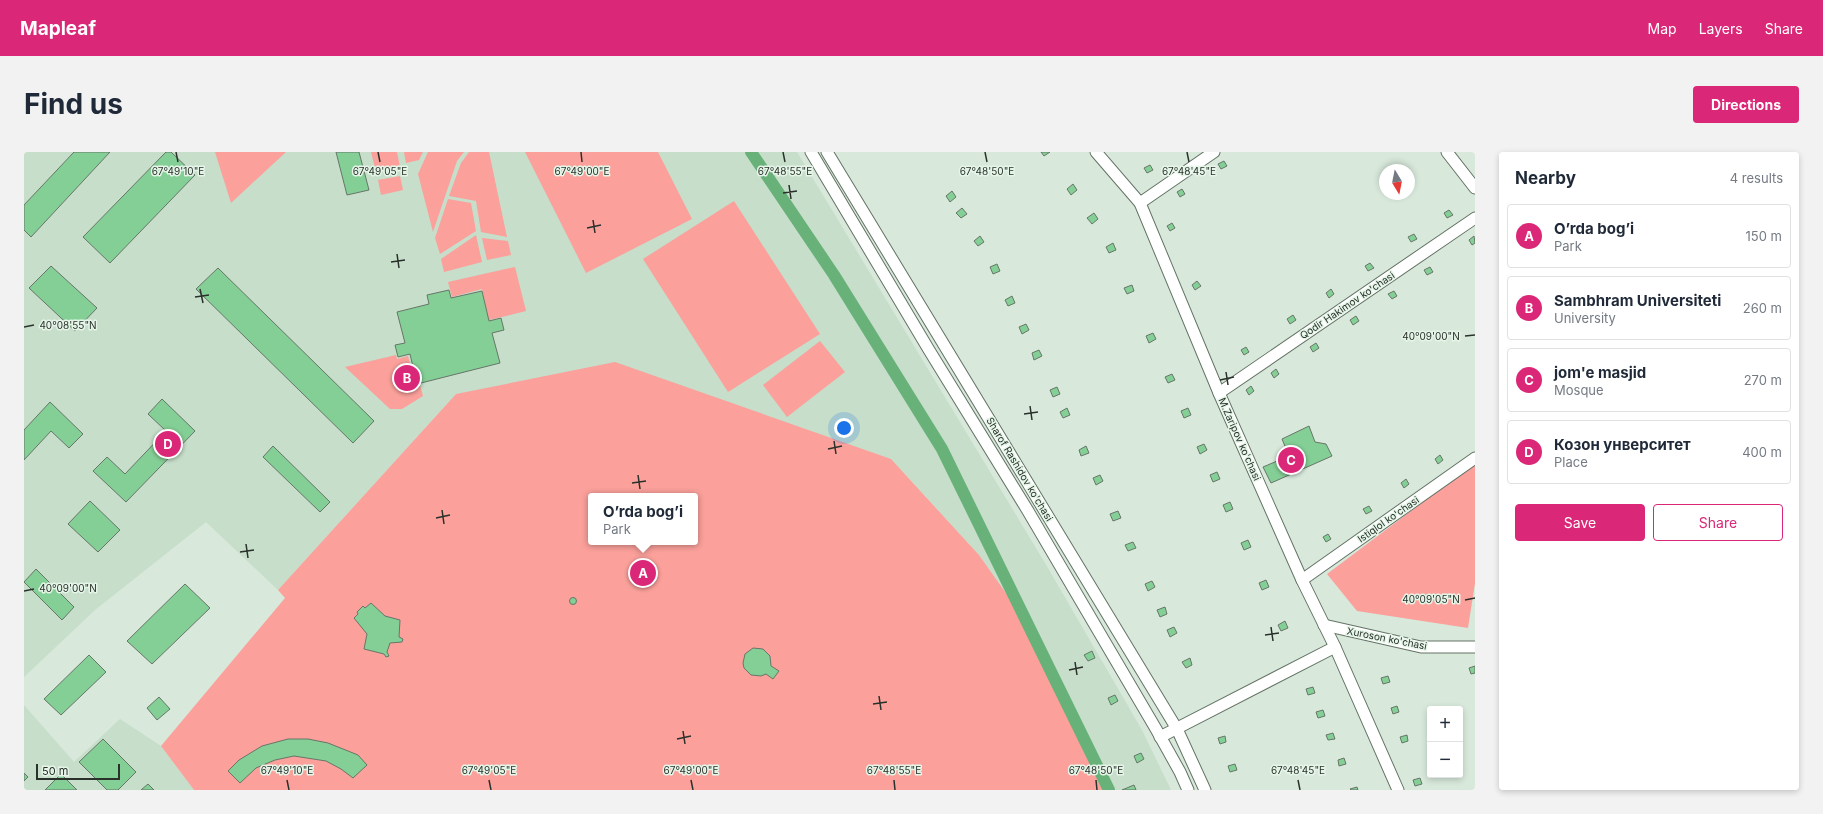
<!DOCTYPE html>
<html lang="en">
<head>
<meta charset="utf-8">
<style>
  body { margin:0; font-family:Inter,sans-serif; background:#f2f2f3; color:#1f2937 }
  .controls { position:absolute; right:12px; bottom:12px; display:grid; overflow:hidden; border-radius:4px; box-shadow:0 2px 6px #0003 }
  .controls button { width:36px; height:36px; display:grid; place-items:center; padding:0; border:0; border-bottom:1px solid #e0e1e3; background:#fff; color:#1f2937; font:20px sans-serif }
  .compass { position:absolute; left:1355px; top:12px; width:36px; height:36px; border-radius:50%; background:#fff; box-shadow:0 2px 6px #0003; rotate:170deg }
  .scale { position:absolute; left:12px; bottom:10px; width:84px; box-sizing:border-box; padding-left:4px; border:2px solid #2a312b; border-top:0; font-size:11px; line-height:14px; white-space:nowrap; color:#2a312b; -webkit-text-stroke:3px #e5f6e8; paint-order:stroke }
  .you { position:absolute; left:820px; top:276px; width:14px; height:14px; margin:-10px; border:3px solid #fff; border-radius:50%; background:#1a73e8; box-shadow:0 0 0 6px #1a73e833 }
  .badge { display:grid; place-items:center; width:26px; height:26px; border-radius:50%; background:#db2777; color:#fff; font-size:13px; font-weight:700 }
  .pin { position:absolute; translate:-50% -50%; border:2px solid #fff; box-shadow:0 1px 4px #0006 }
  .popup { position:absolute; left:564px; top:341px; width:110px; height:52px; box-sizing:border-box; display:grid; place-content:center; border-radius:4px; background:#fff; filter:drop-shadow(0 1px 3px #0005); font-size:13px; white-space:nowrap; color:#747a83 }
  .popup b { font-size:15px; color:#1f2937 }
  .popup::after { content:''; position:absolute; left:50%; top:100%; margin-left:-8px; border:8px solid transparent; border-top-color:#fff }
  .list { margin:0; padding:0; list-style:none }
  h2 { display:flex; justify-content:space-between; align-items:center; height:52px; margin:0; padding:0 16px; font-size:17px }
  h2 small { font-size:13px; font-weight:400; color:#747a83 }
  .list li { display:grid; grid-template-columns:26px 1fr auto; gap:12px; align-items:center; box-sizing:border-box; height:64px; margin:0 8px 8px; padding:0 8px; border:1px solid #e0e1e3; border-radius:4px }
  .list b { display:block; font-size:15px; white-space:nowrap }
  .list p { margin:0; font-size:13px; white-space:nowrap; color:#747a83 }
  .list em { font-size:13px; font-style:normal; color:#747a83 }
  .actions { display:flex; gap:8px; padding:12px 16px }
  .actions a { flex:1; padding:9px 0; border:1px solid #db2777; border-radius:4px; text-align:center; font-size:14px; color:#db2777 }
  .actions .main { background:#db2777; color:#fff }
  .map { position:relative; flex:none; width:1451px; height:638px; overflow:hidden; border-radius:4px }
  header { display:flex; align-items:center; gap:24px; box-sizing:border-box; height:56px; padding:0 20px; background:#db2777; color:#fff }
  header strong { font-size:19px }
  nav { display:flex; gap:22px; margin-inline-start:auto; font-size:14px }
  .intro { display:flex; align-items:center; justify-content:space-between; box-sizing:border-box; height:96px; padding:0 24px }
  h1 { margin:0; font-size:28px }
  .button { padding:10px 18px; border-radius:4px; background:#db2777; color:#fff; font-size:14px; font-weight:700 }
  main { display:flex; gap:24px; padding:0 24px }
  aside { flex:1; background:#fff; border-radius:4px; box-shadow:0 2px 6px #0003 }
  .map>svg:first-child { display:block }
  .built { fill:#c6deca }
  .green { fill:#fba09b; fill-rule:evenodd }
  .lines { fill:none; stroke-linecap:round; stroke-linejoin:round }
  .canal { stroke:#68b27a; stroke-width:12 }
  .building { fill:#84cf96; stroke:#677669 }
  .minor-casing { stroke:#647366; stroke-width:13 }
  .minor { stroke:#fff; stroke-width:11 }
  .ticks { fill:none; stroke:#2a312b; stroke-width:1.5 }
  .labels { text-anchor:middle; stroke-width:3; stroke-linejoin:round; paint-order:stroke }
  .street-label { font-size:10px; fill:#2a312b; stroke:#e5f6e8 }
  .ticks-label { font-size:10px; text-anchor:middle; fill:#2a312b; stroke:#e5f6e8; stroke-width:3; stroke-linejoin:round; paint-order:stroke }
</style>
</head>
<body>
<header>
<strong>Mapleaf</strong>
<nav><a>Map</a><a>Layers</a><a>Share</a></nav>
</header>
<div class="intro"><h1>Find us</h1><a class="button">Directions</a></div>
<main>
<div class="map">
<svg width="1451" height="638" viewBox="0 0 1451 638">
  <rect width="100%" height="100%" fill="#d8e9db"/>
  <g class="built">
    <polygon points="0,0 773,0 1021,411 1118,578 1147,638 1082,638 984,444 955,403 880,321 674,343 432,242 254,438 182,370 71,458 0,525"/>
    <polygon points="0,553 50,610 96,567 137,594 170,638 0,638"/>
  </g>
  <g class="green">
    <polygon points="191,0 262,0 207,51"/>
    <polygon points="347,0 373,0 376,15 352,20"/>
    <polygon points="380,0 399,0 395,8 382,11"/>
    <polygon points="404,0 440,0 433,9 409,80 394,22"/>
    <polygon points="445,0 465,0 483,85 457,80 452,49 425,44 437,11"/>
    <polygon points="501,0 634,0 668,67 562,121"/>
    <polygon points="376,24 379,38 357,43 354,28"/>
    <polygon points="424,47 447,51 452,79 416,102 411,86"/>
    <polygon points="710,49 796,182 704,240 619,107"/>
    <polygon points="452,83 458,110 420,120 417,107"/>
    <polygon points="458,86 484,89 487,103 463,108"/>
    <polygon points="491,115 502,159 465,168 458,137 428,145 424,130"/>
    <polygon points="796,189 821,220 763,265 739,233"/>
    <polygon points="372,203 373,207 384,204 392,234 396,233 399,244 378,257 366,257 321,215"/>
    <path d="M591,210L867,307L955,403L984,444L1082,638H170L137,594L261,446L254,438L432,242ZM567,344H671V390H567Z"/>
    <polygon points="1451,311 1451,431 1444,476 1333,459 1303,422"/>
  </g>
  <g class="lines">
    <polyline class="canal" points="727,0 810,123 918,297 1085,638"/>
  </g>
  <g class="building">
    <polygon points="50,0 86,0 7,85 0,78 0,53"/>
    <polygon points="142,0 147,0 171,23 86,111 59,85"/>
    <polygon points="312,0 335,0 345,38 323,43"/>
    <polygon points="1017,0 1026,0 1020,4"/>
    <polygon points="1200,9 1203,14 1197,17 1194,12"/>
    <polygon points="1126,13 1129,18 1123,21 1120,16"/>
    <polygon points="1049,32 1053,38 1047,43 1043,37"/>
    <polygon points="1158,37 1161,42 1156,45 1153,40"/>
    <polygon points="928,39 932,45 926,50 922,44"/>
    <polygon points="938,56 943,62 937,66 932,61"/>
    <polygon points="1425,58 1429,63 1423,66 1420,61"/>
    <polygon points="1070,61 1074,67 1068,72 1063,66"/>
    <polygon points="1148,71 1151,76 1146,79 1143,74"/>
    <polygon points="1390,82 1393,87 1387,90 1384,85"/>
    <polygon points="956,84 960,90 954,94 950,89"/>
    <polygon points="1450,84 1451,91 1448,93 1445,88"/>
    <polygon points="1089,91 1092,98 1085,101 1082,95"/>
    <polygon points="1346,111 1350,116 1344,119 1341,114"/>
    <polygon points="973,112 976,119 969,122 966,115"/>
    <polygon points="27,114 73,156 51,179 5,136"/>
    <polygon points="1406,115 1409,120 1403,123 1400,118"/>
    <polygon points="194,116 350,269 329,291 172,137"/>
    <polygon points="1173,129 1177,134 1171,138 1168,133"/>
    <polygon points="1108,133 1110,139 1103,142 1100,136"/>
    <polygon points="1307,137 1310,142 1305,146 1302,141"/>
    <polygon points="425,138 427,146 458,139 465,169 477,166 480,178 468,181 476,211 393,232 386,202 374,205 371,193 381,191 373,160 405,152 403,143"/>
    <polygon points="1370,139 1373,144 1368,147 1364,142"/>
    <polygon points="988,144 991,151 984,154 981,148"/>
    <polygon points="1269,163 1272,168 1266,172 1263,167"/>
    <polygon points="1332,164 1335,169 1329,173 1326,168"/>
    <polygon points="1002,172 1005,178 998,182 995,175"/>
    <polygon points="1129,181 1132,187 1125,191 1122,184"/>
    <polygon points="1292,191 1295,196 1289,200 1286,195"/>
    <polygon points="1222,195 1225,200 1220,203 1217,198"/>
    <polygon points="1015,198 1018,204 1010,208 1008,201"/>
    <polygon points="1252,217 1255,222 1250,226 1247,221"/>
    <polygon points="1148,222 1151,228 1144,231 1141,225"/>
    <polygon points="1227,234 1230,239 1225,243 1222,238"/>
    <polygon points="1033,235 1036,242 1029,245 1026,238"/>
    <polygon points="138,247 171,279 102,350 69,319 83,305 101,322 142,279 124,262"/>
    <polygon points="26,250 59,282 45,296 27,279 0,308 0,278"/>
    <polygon points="1043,256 1046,263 1039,266 1036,260"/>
    <polygon points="1164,256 1167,263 1160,266 1157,259"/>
    <polygon points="1285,274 1291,290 1302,292 1308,304 1247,331 1239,315 1265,304 1258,287"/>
    <polygon points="1180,292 1183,298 1176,302 1173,295"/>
    <polygon points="249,294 306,350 296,360 239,305"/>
    <polygon points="1062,294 1065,301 1057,304 1055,298"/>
    <polygon points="1416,303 1419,308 1414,312 1411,307"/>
    <polygon points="1193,320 1196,327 1189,330 1186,323"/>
    <polygon points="1076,323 1079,329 1072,333 1069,326"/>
    <polygon points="1382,327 1385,332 1380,336 1377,331"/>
    <polygon points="66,349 96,378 74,400 44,372"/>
    <polygon points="1206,350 1209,357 1202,360 1199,353"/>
    <polygon points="1345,354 1348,359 1342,362 1339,357"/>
    <polygon points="1094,359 1097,366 1089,369 1086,362"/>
    <polygon points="1304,382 1307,387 1302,390 1299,385"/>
    <polygon points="1224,388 1227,395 1220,398 1217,391"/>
    <polygon points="1109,390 1112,396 1104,399 1101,393"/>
    <polygon points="12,417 50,455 38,468 0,430"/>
    <polygon points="1242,428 1245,435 1238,438 1235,431"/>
    <polygon points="1128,429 1131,435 1124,439 1121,432"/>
    <polygon points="161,432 186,456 128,512 103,489"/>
    <circle cx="549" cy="449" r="3.5"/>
    <polygon points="347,451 361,464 376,468 375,485 379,487 378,490 366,491 363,500 365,504 362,505 360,502 340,497 343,482 330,466 334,462 333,460 339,454 341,456"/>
    <polygon points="1141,455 1143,462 1136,465 1133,458"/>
    <polygon points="1261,469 1264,476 1257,479 1254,473"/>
    <polygon points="1150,475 1153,481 1146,485 1143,478"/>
    <polygon points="729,496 739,497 746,504 747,514 755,519 749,527 742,522 737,524 727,523 720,516 719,511 721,502"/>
    <polygon points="1068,499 1071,506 1064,509 1060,503"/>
    <polygon points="65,503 82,520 37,563 20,547"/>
    <polygon points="1166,506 1168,513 1162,516 1158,510"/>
    <polygon points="1451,514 1451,521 1447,522 1445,516"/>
    <polygon points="1364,524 1366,530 1359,532 1357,526"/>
    <polygon points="1289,535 1291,541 1284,543 1282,537"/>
    <polygon points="1091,543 1094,549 1087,553 1084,546"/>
    <polygon points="135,545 146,557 133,568 123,556"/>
    <polygon points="1373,554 1375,560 1369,562 1367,556"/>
    <polygon points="1299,558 1301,564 1294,566 1292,560"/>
    <polygon points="1309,581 1311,587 1304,588 1302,583"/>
    <polygon points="1383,583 1384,589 1378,591 1376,585"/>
    <polygon points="1201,584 1202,590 1196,592 1194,586"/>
    <polygon points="79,587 112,620 94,638 83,638 55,610"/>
    <polygon points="264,587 284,587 304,591 334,603 343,613 329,626 317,617 302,609 270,604 251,608 232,616 216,631 204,619 215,608 238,594"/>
    <polygon points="1117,601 1120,607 1113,611 1110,604"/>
    <polygon points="1320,606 1322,612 1315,614 1314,608"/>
    <polygon points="1211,612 1213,618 1206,620 1204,614"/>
    <polygon points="0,621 4,625 0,629"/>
    <polygon points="37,622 53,638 21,638"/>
    <polygon points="1396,626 1398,632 1391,634 1389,628"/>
    <polygon points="124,632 130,638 117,638"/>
    <polygon points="1110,633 1112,638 1098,638"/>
    <polygon points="1333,635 1334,638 1327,638 1326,637"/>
  </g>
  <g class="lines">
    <defs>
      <g id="minor">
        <polyline points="787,0 905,198 1004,359 1132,577 1156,620 1164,638"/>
        <polyline points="803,0 1153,577 1181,638"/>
        <polyline points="1072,0 1116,51 1195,241 1278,428 1311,495 1374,638"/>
        <polyline points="1423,0 1451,36"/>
        <polyline points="1116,51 1190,0"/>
        <polyline points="1195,241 1451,66"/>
        <polyline points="1278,428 1451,306"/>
        <polyline points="1300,473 1397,495 1451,495"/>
        <polyline points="1136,585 1311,495"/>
      </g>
    </defs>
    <use href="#minor" class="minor-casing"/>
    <use href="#minor" class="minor"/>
  </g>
  <path class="ticks" d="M152,0L154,10M354,0L356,10M557,0L558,10M759,0L761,10M961,0L963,10M1163,0L1165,10M765,33L767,47M759,41L773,39M569,68L571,81M563,76L577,73M373,102L375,116M367,110L381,108M176,137L179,151M171,145L185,143M0,175L10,173M1441,184L1451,183M1202,220L1204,233M1196,228L1210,225M1006,254L1008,268M1000,262L1014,260M810,289L812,302M804,297L818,294M614,323L616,337M608,331L622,329M418,358L420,372M412,366L426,363M222,392L224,406M216,400L230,398M0,439L10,437M1441,448L1451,446M1247,475L1249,489M1241,483L1255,481M1051,510L1053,523M1045,518L1059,515M855,544L857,558M849,552L863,550M659,579L661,592M653,587L667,584M263,628L265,638M465,628L467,638M667,628L669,638M870,628L871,638M1072,628L1073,638M1274,628L1276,638"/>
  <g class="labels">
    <g class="street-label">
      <text transform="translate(1323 153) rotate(-34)" y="4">Qodir Hakimov ko'chasi</text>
      <text transform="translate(1216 287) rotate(66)" y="4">M.Zaripov ko'chasi</text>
      <text transform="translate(996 317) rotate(59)" y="4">Sharof Rashidov ko'chasi</text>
      <text transform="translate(1364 367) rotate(-35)" y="4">Istiqlol ko'chasi</text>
      <text transform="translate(1363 486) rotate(11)" y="4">Xuroson ko'chasi</text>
    </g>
  </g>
  <g class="ticks-label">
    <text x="154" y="23">67°49'10"E</text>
    <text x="356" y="23">67°49'05"E</text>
    <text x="558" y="23">67°49'00"E</text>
    <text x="761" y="23">67°48'55"E</text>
    <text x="963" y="23">67°48'50"E</text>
    <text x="1165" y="23">67°48'45"E</text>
    <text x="44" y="177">40°08'55"N</text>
    <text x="1407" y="188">40°09'00"N</text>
    <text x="44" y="440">40°09'00"N</text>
    <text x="1407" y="451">40°09'05"N</text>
    <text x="263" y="622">67°49'10"E</text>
    <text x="465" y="622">67°49'05"E</text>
    <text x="667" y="622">67°49'00"E</text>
    <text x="870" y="622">67°48'55"E</text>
    <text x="1072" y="622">67°48'50"E</text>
    <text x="1274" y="622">67°48'45"E</text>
  </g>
</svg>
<div class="controls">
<button>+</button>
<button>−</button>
</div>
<svg class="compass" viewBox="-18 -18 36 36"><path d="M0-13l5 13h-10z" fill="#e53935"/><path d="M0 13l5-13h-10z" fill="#747a83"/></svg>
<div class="scale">50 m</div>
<div class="you"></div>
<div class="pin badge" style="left:619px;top:421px">A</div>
<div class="popup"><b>O’rda bog’i</b>Park</div>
<div class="pin badge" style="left:383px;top:226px">B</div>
<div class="pin badge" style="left:1267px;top:308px">C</div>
<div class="pin badge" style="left:144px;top:292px">D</div>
</div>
<aside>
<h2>Nearby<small>4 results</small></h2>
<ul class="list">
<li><span class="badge">A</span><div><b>O’rda bog’i</b><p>Park</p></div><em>150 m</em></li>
<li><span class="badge">B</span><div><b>Sambhram Universiteti</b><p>University</p></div><em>260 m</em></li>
<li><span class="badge">C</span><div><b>jom'e masjid</b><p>Mosque</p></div><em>270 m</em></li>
<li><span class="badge">D</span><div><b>Козон унверситет</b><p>Place</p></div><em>400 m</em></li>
</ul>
<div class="actions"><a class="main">Save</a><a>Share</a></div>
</aside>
</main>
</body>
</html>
